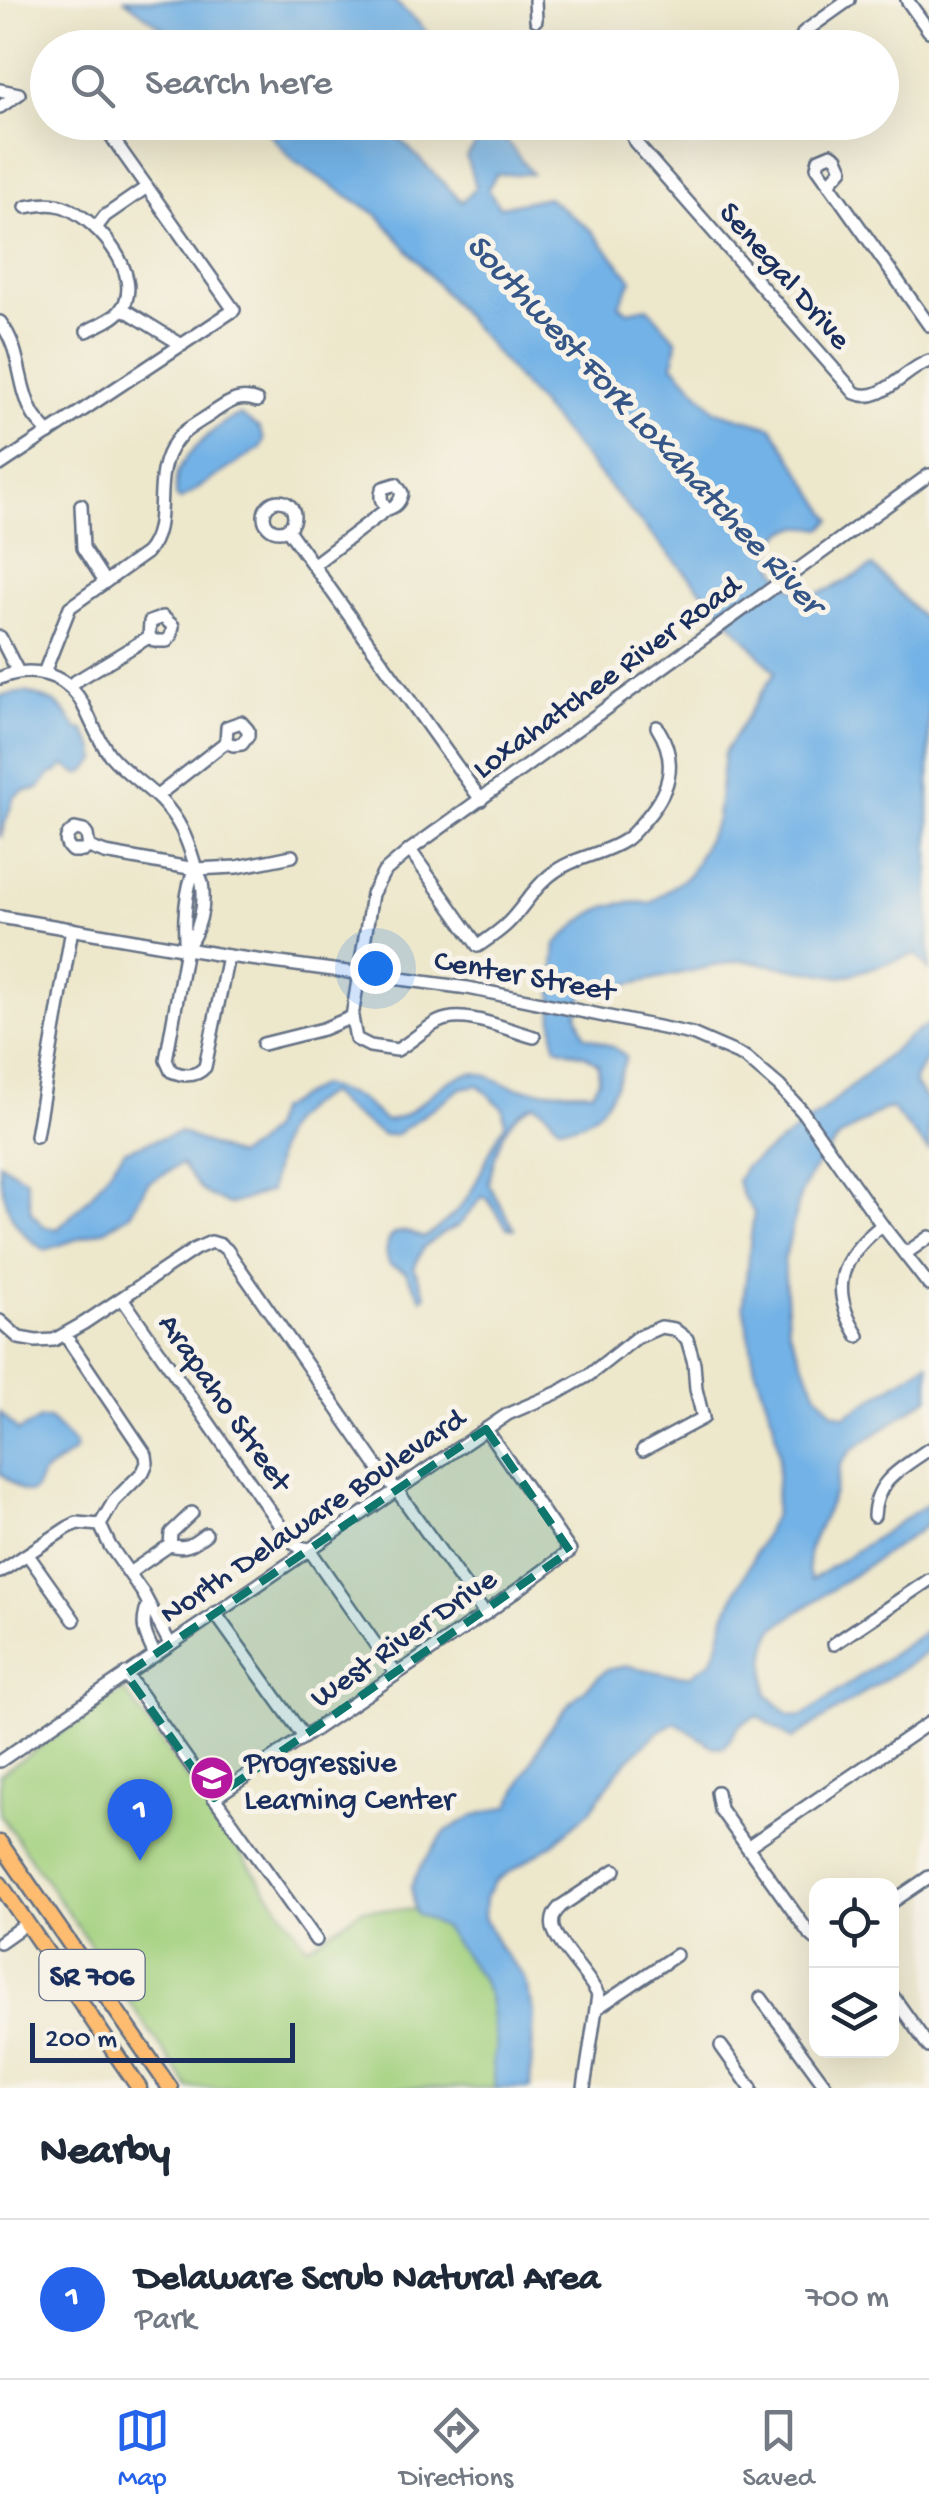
<!DOCTYPE html>
<html lang="en">
<head>
<meta charset="utf-8">
<style>
  body { margin:0; font-family:"Gochi Hand",sans-serif; background:#f2f2f3; color:#1f2937 }
  .controls { position:absolute; right:30px; bottom:30px; display:grid; overflow:hidden; border-radius:20px; box-shadow:0 10px 40px #0002 }
  .controls button { width:90px; height:90px; display:grid; place-items:center; padding:0; border:0; border-bottom:2px solid #e0e1e3; background:#fff; color:#1f2937; font:50px sans-serif }
  .scale { position:absolute; left:30px; bottom:25px; width:265px; box-sizing:border-box; padding-left:10px; border:5px solid #1b2f5e; border-top:0; font-size:28px; line-height:35px; white-space:nowrap; color:#1b2f5e; -webkit-text-stroke:8px #f7f3e8; paint-order:stroke }
  .you { position:absolute; left:375px; top:968px; width:35px; height:35px; margin:-25px; border:8px solid #fff; border-radius:50%; background:#1a73e8; box-shadow:0 0 0 15px #1a73e833 }
  .badge { display:grid; place-items:center; width:65px; height:65px; border-radius:50%; background:#2563eb; color:#fff; font-size:32px; font-weight:700 }
  .pin { position:absolute; translate:-50% -82px; filter:drop-shadow(0 2px 5px #0008) }
  .pin::after { content:''; position:absolute; top:52px; width:35px; height:30px; background:inherit; clip-path:polygon(0 0,100% 0,50% 100%) }
  .list { margin:0; padding:0; list-style:none }
  h2 { display:flex; justify-content:space-between; align-items:center; height:130px; margin:0; padding:0 40px; font-size:42px }
  h2 small { font-size:32px; font-weight:400; color:#747a83 }
  .list li { display:grid; grid-template-columns:65px 1fr auto; gap:30px; align-items:center; box-sizing:border-box; height:160px; padding:0 40px; border-top:2px solid #e0e1e3 }
  .list b { display:block; font-size:38px; white-space:nowrap }
  .list p { margin:0; font-size:32px; white-space:nowrap; color:#747a83 }
  .list em { font-size:32px; font-style:normal; color:#747a83 }
  .icon { flex:none; width:55px; height:55px; fill:none; stroke:currentColor; stroke-width:2; stroke-linecap:round; stroke-linejoin:round }
  .map { position:relative; flex:none; width:929px; height:2088px; overflow:hidden }
  .search { position:absolute; background:#fff; box-shadow:0 10px 40px #0002; left:30px; right:30px; top:30px; height:110px; display:flex; align-items:center; gap:25px; box-sizing:border-box; padding:0 35px; border-radius:55px; color:#747a83; font-size:38px }
  .sheet { height:290px; background:#fff }
  nav { display:flex; justify-content:space-around; align-items:center; box-sizing:border-box; height:140px; border-top:2px solid #e0e1e3; background:#fff; font-size:28px; color:#747a83 }
  nav a { display:grid; justify-items:center; gap:5px }
  nav .on { color:#2563eb }
  .map>svg:first-child { display:block }
  .green { fill:#a1d07d; stroke:#5e806e; stroke-width:2.5 }
  .water { fill:#73b2e6; stroke:#4770a2; stroke-width:2.5 }
  .lines { fill:none; stroke-linecap:round; stroke-linejoin:round }
  .minor-casing { stroke:#646f84; stroke-width:16 }
  .major-casing { stroke:#646f84; stroke-width:19 }
  .minor { stroke:#fff; stroke-width:11 }
  .major { stroke:#fdbc70; stroke-width:14 }
  .marked { fill:#0f766e; fill-opacity:0.2; stroke:#0f766e; stroke-width:8; stroke-dasharray:20 12; stroke-linejoin:round }
  .labels { text-anchor:middle; stroke-width:10; stroke-linejoin:round; paint-order:stroke }
  .shield { fill:#f7f3e8; stroke:#5d6a87; stroke-width:2.5 }
  .shield-label { font-size:30px; font-weight:bold; fill:#1b2f5e }
  .street-label { font-size:32px; fill:#1b2f5e; stroke:#f7f3e8 }
  .poi-label { font-size:32px; fill:#1b2f5e; stroke:#f7f3e8; text-anchor:start }
  .water-label { font-size:35px; font-style:italic; fill:#355687; stroke:#f7f3e8 }
</style>
</head>
<body>
<div class="map">
<svg width="929" height="2088" viewBox="0 0 929 2088">
  <rect width="100%" height="100%" fill="#f7f3e8"/>
  <filter id="ink" filterUnits="userSpaceOnUse"><feTurbulence type="fractalNoise" baseFrequency=".01" numOctaves="2"/><feDisplacementMap in="SourceGraphic" scale="20" xChannelSelector="R" yChannelSelector="G"/><feConvolveMatrix kernelMatrix="1 2 1 2 8 2 1 2 1" color-interpolation-filters="sRGB"/></filter>
  <filter id="wash" filterUnits="userSpaceOnUse"><feTurbulence type="fractalNoise" baseFrequency=".0048" numOctaves="4" result="noise"/><feDisplacementMap in="SourceGraphic" scale="40" xChannelSelector="R" yChannelSelector="G"/><feGaussianBlur stdDeviation="2.25" result="paint"/><feColorMatrix in="noise" values="0 0 0 0 0 0 0 0 0 0 0 0 0 0 0 0 0 1.4 0 .05"/><feComposite in="paint" operator="in"/></filter>
  <g filter="url(#wash)">
    <rect width="100%" height="100%" fill="#ede7cb"/>
    <polygon class="green" points="124,1690 307,1946 363,1909 427,1910 462,1942 495,1989 502,2088 189,2088 0,1814 0,1774"/>
    <g class="water">
      <polygon points="125,0 393,0 421,25 437,47 188,47"/>
      <path d="M260,123H384L462,202L476,187L466,157L493,123L532,174H496L488,189L499,207L547,197L592,231L632,280L619,305L628,311L647,307L677,341L673,364L716,411L772,427L832,520L822,529C750,512 765,598 817,593C831,592 859,573 873,566L929,625V970L916,954L842,977L741,960L604,990L584,992L577,1014L585,1036L613,1047L626,1056C617,1089 599,1129 559,1126L545,1111L535,1104C501,1117 497,1152 488,1183L514,1229L507,1228L487,1198L482,1197L458,1226L441,1234L423,1248L414,1268L426,1295L422,1299L405,1271L390,1265C383,1252 386,1230 406,1232C412,1233 418,1236 424,1238C441,1226 458,1213 469,1195C483,1172 490,1146 505,1124L503,1108L478,1085L461,1088L397,1134L382,1135L345,1109L329,1093C277,1119 280,1139 270,1191L228,1205L202,1191L181,1164L148,1183L130,1214L104,1230L45,1250C12,1231 0,1200 0,1163L26,1179L31,1212L44,1227L58,1229L89,1198L125,1150L180,1132L236,1156L254,1146L270,1129L277,1110L320,1085L359,1098L385,1121C417,1118 435,1081 467,1074C482,1071 492,1078 505,1084C530,1094 565,1089 592,1092L599,1080L598,1064L587,1056L556,1047C550,1013 553,978 556,944C591,911 602,900 651,903L690,874L717,820L724,753L775,672L631,512L379,216L294,161Z"/>
      <path d="M240,415L259,428L264,441L260,448L180,500L176,496C176,488 175,478 178,471C187,453 221,420 240,415Z"/>
      <path d="M26,692C57,703 59,701 77,729L84,730L94,747L97,760L86,771L79,774L64,765L59,771L51,774L38,789L23,791L14,797L0,838V696Z"/>
      <path d="M929,1024V1056L915,1077V1084L929,1104V1151L891,1108L882,1110L839,1138L811,1173L800,1196L784,1261L788,1328L817,1393L833,1412L845,1416L929,1363V1397L852,1450L841,1464L835,1491L809,1550L808,1571L811,1580L929,1503V1524L776,1627C762,1646 765,1672 767,1695L789,1715L801,1717L929,1629V1651L792,1739L758,1716C732,1725 739,1729 724,1748L714,1747L675,1722L659,1731L628,1760L616,1774L590,1811L553,1844L494,1882L485,1898L484,1917L500,1948L523,1975L534,2012L530,2088H496L492,2064L496,2047L489,1997L480,1977L444,1928L416,1914L411,1887L421,1866L446,1831L473,1816L509,1806L547,1732L569,1704L606,1670L628,1666L668,1674L689,1676L711,1662L719,1642L725,1615L775,1513L779,1455L773,1420L755,1368L743,1304L754,1212L742,1195L737,1181L745,1167L819,1114L910,1036Z"/>
      <polygon points="0,1412 18,1431 41,1419 49,1419 75,1445 75,1451 43,1473 35,1489 30,1493 22,1491 0,1473"/>
    </g>
  </g>
  <g filter="url(#ink)">
    <g class="lines">
      <defs>
        <g id="minor">
          <polyline points="535,0 536,20"/>
          <polyline points="907,0 929,31"/>
          <polyline points="796,48 804,32 849,0"/>
          <polyline points="0,90 19,94 0,107"/>
          <path d="M631,122L630,130L635,142L855,393C882,405 904,369 929,361"/>
          <polyline points="826,180 832,180 842,169 837,158 831,154 819,159 817,167 929,325"/>
          <path d="M26,207C36,205 46,203 57,205C91,211 149,276 120,311C113,320 97,325 87,331"/>
          <polyline points="96,228 105,216 147,187"/>
          <polyline points="122,308 182,345"/>
          <path d="M0,322C22,350 17,384 33,414C37,421 44,427 49,433"/>
          <polyline points="0,465 234,310 101,122"/>
          <path d="M396,484L402,493C400,502 396,507 387,509C381,501 379,497 383,488Z"/>
          <circle cx="279" cy="516" r="15"/>
          <polyline points="81,505 83,548 105,582"/>
          <polyline points="288,530 481,800"/>
          <polyline points="313,565 387,509"/>
          <polyline points="0,637 18,672"/>
          <path d="M44,673L70,607L146,553C173,523 148,477 176,441C185,428 202,421 214,412C229,402 240,394 257,401"/>
          <path d="M0,678C30,666 63,672 81,701C91,719 97,739 110,755C125,773 146,785 162,802C179,819 187,839 194,862C195,870 201,876 202,883C206,906 199,931 186,949"/>
          <polyline points="68,686 149,637 155,641 167,641 171,636 173,626 163,617 150,622 149,637"/>
          <polyline points="157,796 226,742 233,745 242,744 248,736 248,730 241,722 227,727 226,742"/>
          <path d="M89,847L83,851H72C63,843 65,835 75,829L84,831L87,835L89,847L105,853L195,869L237,867L292,856"/>
          <path d="M410,850L478,946C488,939 499,932 508,923C523,908 532,890 549,876C573,856 601,856 625,840C631,836 636,830 641,824C669,794 680,763 657,727"/>
          <path d="M195,869C185,889 183,927 186,949L166,1060L171,1071C183,1076 195,1078 205,1067L228,956"/>
          <polyline points="0,917 228,956 468,988 692,1034 745,1057 779,1086 802,1111 882,1225 929,1285"/>
          <path d="M534,1037C507,1030 465,1009 438,1022C424,1029 411,1042 397,1050L370,1046L356,1039L352,1017L372,894L384,872L410,850L929,475"/>
          <polyline points="263,1044 323,1029 352,1017"/>
          <polyline points="36,1136 72,929"/>
          <polyline points="905,1254 929,1237"/>
          <polyline points="122,1298 290,1540 299,1547 309,1549 396,1674"/>
          <polyline points="0,1321 19,1338 36,1341 54,1340 84,1323 195,1249 211,1242 221,1245 227,1250 384,1476 396,1489 485,1614"/>
          <polyline points="65,1335 146,1455 147,1463 143,1472 114,1501 100,1525"/>
          <path d="M858,1336C828,1288 840,1258 882,1225"/>
          <path d="M874,1516C875,1480 903,1468 929,1449"/>
          <polyline points="100,1525 110,1546 143,1593 170,1644"/>
          <path d="M170,1545C186,1550 193,1544 206,1534"/>
          <polyline points="28,1555 74,1620"/>
          <polyline points="0,1572 67,1528 77,1523 100,1525"/>
          <polyline points="129,1573 170,1545 171,1533 192,1513"/>
          <path d="M148,1605C140,1626 145,1635 155,1655"/>
          <polyline points="215,1613 304,1737"/>
          <polyline points="834,1644 929,1580"/>
          <polyline points="126,1674 316,1940"/>
          <polyline points="0,1761 508,1414 559,1392 589,1375 636,1338 661,1327 674,1329 687,1339 694,1363 696,1389 703,1418 643,1450"/>
          <polyline points="717,1792 720,1809 809,1933 816,1939"/>
          <polyline points="214,1798 485,1614 570,1551 486,1429"/>
          <polyline points="747,1847 929,1723"/>
          <polyline points="892,1902 929,1877"/>
          <polyline points="0,1942 27,1923"/>
          <polyline points="892,1995 929,2047"/>
          <polyline points="761,1998 827,2088"/>
          <polyline points="597,2008 676,1955"/>
          <polyline points="721,2046 751,2088"/>
          <path d="M584,2088L598,1995C589,1975 558,1946 553,1928C551,1918 555,1912 561,1906L615,1870"/>
        </g>
        <g id="major">
          <polyline points="0,1843 170,2088"/>
          <polyline points="0,1884 139,2088"/>
        </g>
      </defs>
      <use href="#minor" class="minor-casing"/>
      <use href="#major" class="major-casing"/>
      <use href="#minor" class="minor"/>
      <use href="#major" class="major"/>
    </g>
  </g>
  <path class="marked" d="M486,1429L570,1551L214,1798L126,1674Z"/>
  <defs>
    <symbol id="school-disc" viewBox="-11 -11 22 22"><circle r="9.5" fill="#b5179e" stroke="#f7f3e8"/><path d="M0-5L7-2L0 1L-7-2ZM-4 1L0 2.5L4 1V4Q0 6-4 4Z" fill="#fff"/></symbol>
  </defs>
  <g fill-rule="evenodd">
    <use href="#school-disc" x="187" y="1753" width="50" height="50"/>
  </g>
  <g class="labels">
    <rect class="shield" x="39.5" y="1950" width="105" height="50" rx="8"/>
    <g class="shield-label">
      <text x="92" y="1985">SR 706</text>
    </g>
    <g class="street-label">
      <text transform="translate(787 274) rotate(49)" y="11">Senegal Drive</text>
      <text transform="translate(605 675) rotate(-36)" y="11">Loxahatchee River Road</text>
      <text transform="translate(525 973) rotate(10)" y="11">Center Street</text>
      <text transform="translate(227 1401) rotate(55)" y="11">Arapaho Street</text>
      <text transform="translate(311 1514) rotate(-34)" y="11">North Delaware Boulevard</text>
      <text transform="translate(402 1636) rotate(-35)" y="11">West River Drive</text>
    </g>
    <g class="poi-label">
      <text x="244" y="1771">Progressive<tspan x="244" dy="37">Learning Center</tspan></text>
    </g>
    <g class="water-label">
      <text transform="translate(647 422) rotate(47)" y="12">Southwest Fork Loxahatchee River</text>
    </g>
  </g>
</svg>
<div class="controls">
<button><svg class="icon" aria-label="locate" viewBox="0 0 24 24"><circle cx="12" cy="12" r="6"/><path d="M12 2v4M12 18v4M2 12h4M18 12h4"/></svg></button>
<button><svg class="icon" aria-label="layers" viewBox="0 0 24 24"><path d="M12 4l9 5-9 5-9-5zM3 14l9 5 9-5"/></svg></button>
</div>
<div class="scale">200 m</div>
<div class="you"></div>
<div class="pin badge" style="left:140px;top:1861px">1</div>
<div class="search"><svg class="icon" aria-label="search" viewBox="0 0 24 24"><circle cx="10" cy="10" r="6"/><path d="M15 15l6 6"/></svg>Search here</div>
</div>
<section class="sheet">
<h2>Nearby<small></small></h2>
<ul class="list">
<li><span class="badge">1</span><div><b>Delaware Scrub Natural Area</b><p>Park</p></div><em>700 m</em></li>
</ul>
</section>
<nav>
<a class="on"><svg class="icon" aria-label="map" viewBox="0 0 24 24"><path d="M3 6l6-2 6 2 6-2v14l-6 2-6-2-6 2zM9 4v14M15 6v14"/></svg>Map</a>
<a><svg class="icon" aria-label="directions" viewBox="0 0 24 24"><path d="M12 3l9 9-9 9-9-9zM9 14v-3h6M13 9l2 2-2 2"/></svg>Directions</a>
<a><svg class="icon" aria-label="saved" viewBox="0 0 24 24"><path d="M7 4h10v16l-5-4-5 4z"/></svg>Saved</a>
</nav>
</body>
</html>
